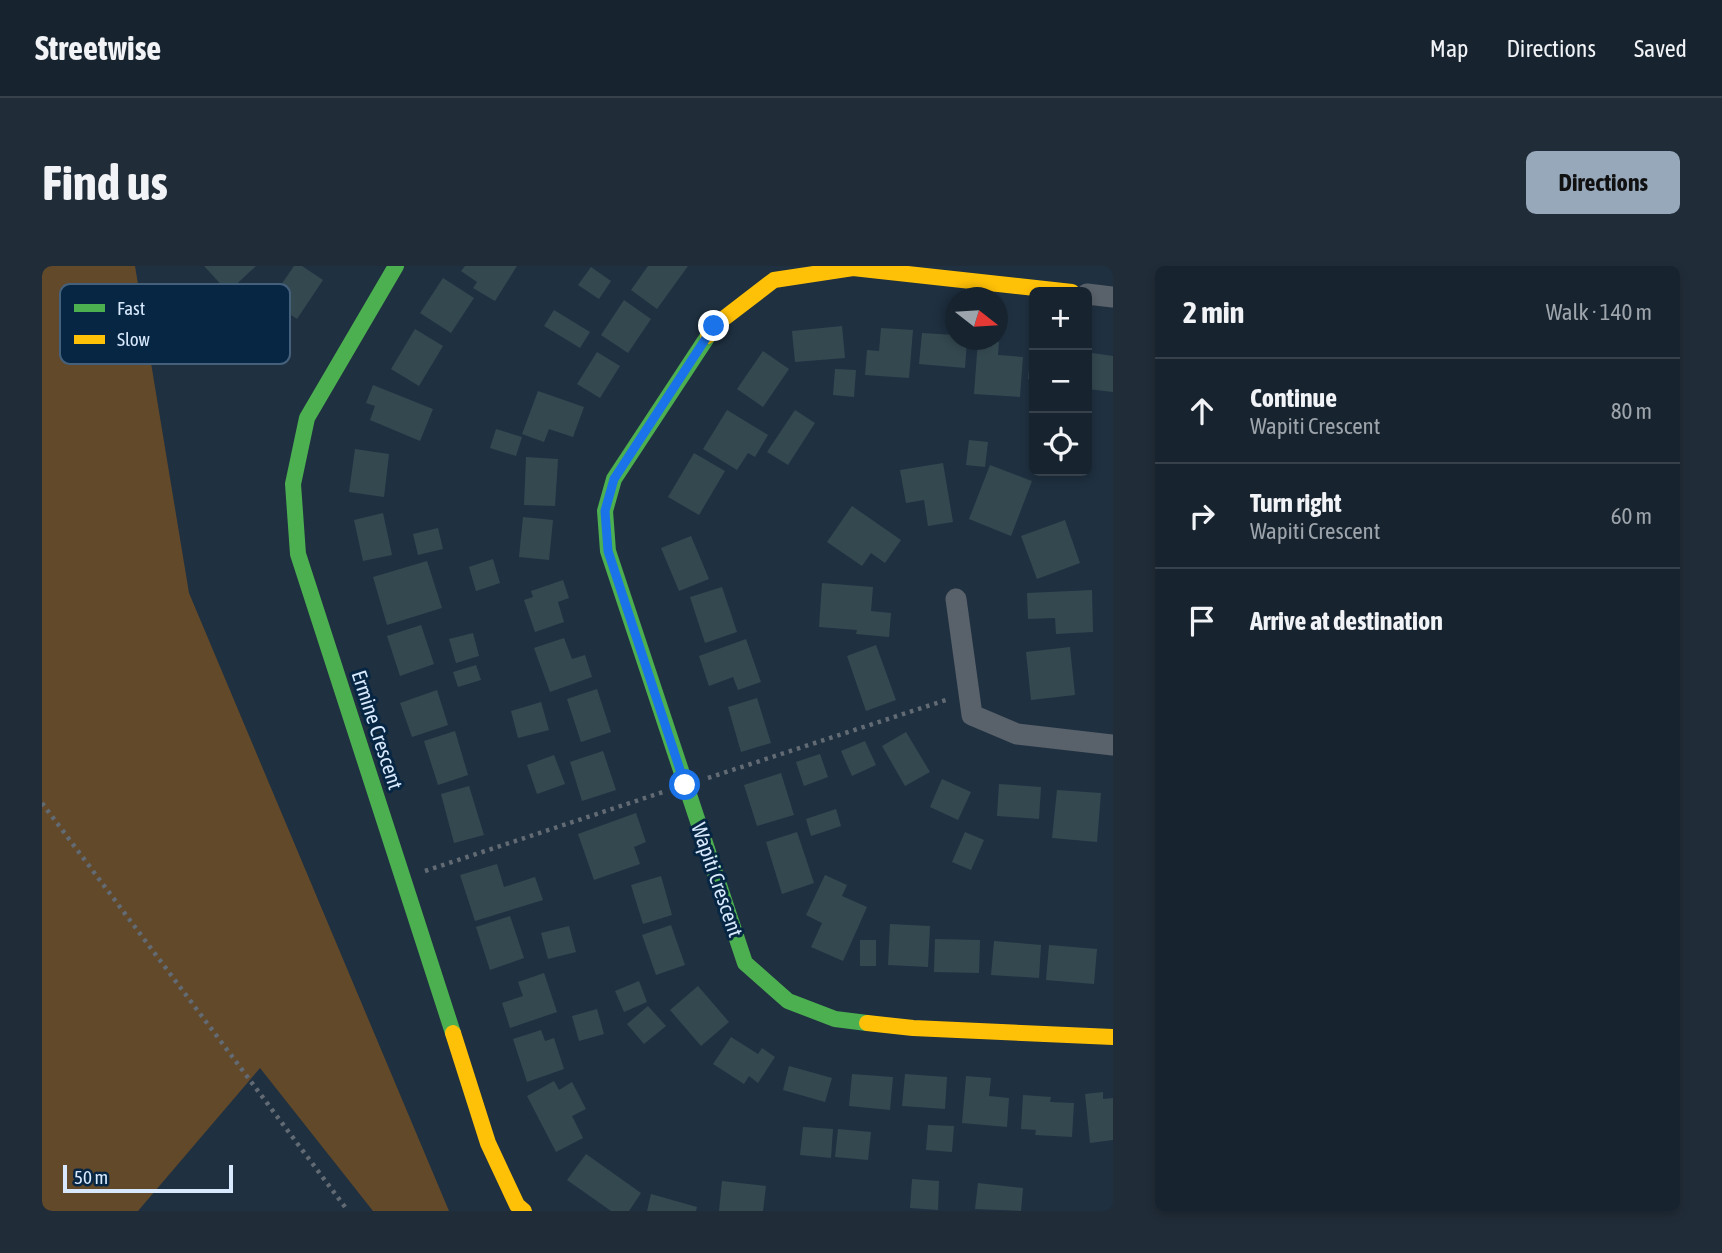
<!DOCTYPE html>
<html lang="en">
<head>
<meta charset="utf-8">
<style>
  body { margin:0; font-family:"Asap Condensed",sans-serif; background:#202c38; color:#f1f3f6 }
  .controls { position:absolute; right:21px; top:21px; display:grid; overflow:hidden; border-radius:10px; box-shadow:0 4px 10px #0003 }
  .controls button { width:63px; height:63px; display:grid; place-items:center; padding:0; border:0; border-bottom:2px solid #36414c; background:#172430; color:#f1f3f6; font:35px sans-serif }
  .compass { position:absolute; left:903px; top:21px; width:63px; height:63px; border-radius:50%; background:#172430; box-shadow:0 4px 10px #0003; rotate:107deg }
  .scale { position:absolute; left:21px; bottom:18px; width:170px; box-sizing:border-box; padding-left:7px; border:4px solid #d8e9fd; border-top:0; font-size:19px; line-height:24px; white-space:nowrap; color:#d8e9fd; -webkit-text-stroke:5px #062643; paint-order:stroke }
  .stop { position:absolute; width:21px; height:21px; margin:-16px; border:5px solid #1a73e8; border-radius:50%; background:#fff }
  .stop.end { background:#1a73e8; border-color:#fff; box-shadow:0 2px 7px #0008 }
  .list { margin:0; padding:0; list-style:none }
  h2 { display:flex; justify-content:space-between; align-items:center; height:91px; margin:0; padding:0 28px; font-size:30px }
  h2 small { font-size:23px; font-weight:400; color:#9ea4ab }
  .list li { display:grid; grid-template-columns:46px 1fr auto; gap:21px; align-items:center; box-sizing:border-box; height:105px; padding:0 28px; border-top:2px solid #36414c }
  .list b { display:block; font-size:26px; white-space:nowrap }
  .list p { margin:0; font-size:23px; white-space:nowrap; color:#9ea4ab }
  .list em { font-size:23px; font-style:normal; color:#9ea4ab }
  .icon { flex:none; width:38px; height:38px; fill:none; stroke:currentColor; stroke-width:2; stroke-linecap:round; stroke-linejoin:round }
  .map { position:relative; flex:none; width:1071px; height:945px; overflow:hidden; border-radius:10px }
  header { display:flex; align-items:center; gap:42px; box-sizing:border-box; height:98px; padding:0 35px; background:#172430; border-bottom:2px solid #36414c }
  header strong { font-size:33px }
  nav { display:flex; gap:38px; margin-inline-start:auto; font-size:24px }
  .intro { display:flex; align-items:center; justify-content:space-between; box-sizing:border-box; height:168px; padding:0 42px }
  h1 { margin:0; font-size:49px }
  .button { padding:18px 32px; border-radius:10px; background:#97a8bb; color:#111; font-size:24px; font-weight:700 }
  main { display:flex; gap:42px; padding:0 42px }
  aside { flex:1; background:#172430; border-radius:10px; box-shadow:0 4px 10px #0003 }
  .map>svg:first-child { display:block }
  .green { fill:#62492a }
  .building { fill:#344850 }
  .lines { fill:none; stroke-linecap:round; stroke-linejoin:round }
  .path { stroke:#626b74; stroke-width:4.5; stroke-dasharray:3.5 5; stroke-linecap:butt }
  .street { stroke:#59616a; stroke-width:21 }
  .fast { stroke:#4caf50; stroke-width:16 }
  .slow { stroke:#ffc107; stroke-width:16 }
  .route { stroke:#1a73e8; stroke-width:9 }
  .labels { text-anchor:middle; stroke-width:6; stroke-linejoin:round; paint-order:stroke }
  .street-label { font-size:21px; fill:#d8e9fd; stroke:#062643 }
  .key { fill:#062643; stroke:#45607b; stroke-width:2 }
  .key-label { font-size:19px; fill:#d8e9fd }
</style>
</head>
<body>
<header>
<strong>Streetwise</strong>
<nav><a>Map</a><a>Directions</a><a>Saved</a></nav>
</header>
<div class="intro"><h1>Find us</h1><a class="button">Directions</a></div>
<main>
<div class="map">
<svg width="1071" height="945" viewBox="0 0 1071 945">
  <rect width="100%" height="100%" fill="#1f3040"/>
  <polygon class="green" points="0,0 93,0 147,327 407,945 331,945 218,802 96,945 0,945"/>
  <g class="building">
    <polygon points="162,0 214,0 186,26"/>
    <polygon points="252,0 260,0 281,14 255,53 228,35"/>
    <polygon points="423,0 475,0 453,35 431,22 435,16 419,5"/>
    <polygon points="606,0 646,0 615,43 589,24"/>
    <polygon points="549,1 569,15 557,33 536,19"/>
    <polygon points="401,12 432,32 409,67 378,47"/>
    <polygon points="582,34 609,53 586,87 559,69"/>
    <polygon points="512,44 548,66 538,82 502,60"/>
    <polygon points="800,60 803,92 753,96 750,65"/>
    <polygon points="839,62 871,64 867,112 823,109 825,84 837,85"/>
    <polygon points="373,63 401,80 377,120 349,103"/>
    <polygon points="880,67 914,69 914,74 925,74 923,102 877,98"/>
    <polygon points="936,74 957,76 956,89 981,91 978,131 932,128"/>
    <polygon points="989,81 992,81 992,113 986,113"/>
    <polygon points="721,85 747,103 721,141 695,123"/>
    <polygon points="555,86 578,100 558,132 535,118"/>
    <polygon points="1050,87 1071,90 1071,126 1045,123"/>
    <polygon points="793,103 814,104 812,131 791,129"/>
    <polygon points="331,119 391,143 378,175 328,154 333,140 324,137"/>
    <polygon points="496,125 542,141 531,171 507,163 502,176 480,168"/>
    <polygon points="685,144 726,169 713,191 706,187 695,204 661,183"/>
    <polygon points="753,144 773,157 746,199 725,186"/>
    <polygon points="454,163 480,171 474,190 448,182"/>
    <polygon points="927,174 946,176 943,201 924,199"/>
    <polygon points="313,183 347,188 342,231 307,226"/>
    <polygon points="652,187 683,205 657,249 626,231"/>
    <polygon points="484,191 516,193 513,240 482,239"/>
    <polygon points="901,197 911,256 886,260 882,234 864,237 858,204"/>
    <polygon points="948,199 990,215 969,270 927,253"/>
    <polygon points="810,240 859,274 843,297 829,287 820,300 785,276"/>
    <polygon points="341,247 350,289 321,295 312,254"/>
    <polygon points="481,251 511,254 507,294 477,291"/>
    <polygon points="1023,254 1038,297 995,313 979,270"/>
    <polygon points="396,262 401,283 376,289 371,268"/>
    <polygon points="649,270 667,313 637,325 619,282"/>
    <polygon points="451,293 458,317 434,325 427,301"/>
    <polygon points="385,295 400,342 345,359 331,311"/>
    <polygon points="521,314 527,332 516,336 522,356 493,366 482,334 491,331 489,325"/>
    <polygon points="780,317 831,321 829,345 849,347 847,371 814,368 815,364 777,361"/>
    <polygon points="680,321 695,366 663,377 648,331"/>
    <polygon points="1050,324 1051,366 1014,368 1013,352 986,353 985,327"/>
    <polygon points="379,359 392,398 358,410 345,370"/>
    <polygon points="431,367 437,390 414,397 407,373"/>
    <polygon points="522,372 530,393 543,389 550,411 508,426 492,382"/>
    <polygon points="704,373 719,416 696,424 691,411 667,420 657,390"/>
    <polygon points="834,379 854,434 824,445 805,390"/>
    <polygon points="1028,381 1033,429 989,434 984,386"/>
    <polygon points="434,399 439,414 416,421 411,406"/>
    <polygon points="555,423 569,466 539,476 525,433"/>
    <polygon points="395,424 406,459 370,471 358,437"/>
    <polygon points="715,432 729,477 699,486 686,441"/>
    <polygon points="499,436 507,464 476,472 469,445"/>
    <polygon points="413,465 426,509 396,519 382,475"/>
    <polygon points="864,466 888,506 863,520 840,480"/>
    <polygon points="823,475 834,499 810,510 799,485"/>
    <polygon points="561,485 574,524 540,535 528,496"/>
    <polygon points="778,488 786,511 762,520 754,496"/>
    <polygon points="512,489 523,518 495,528 485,499"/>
    <polygon points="739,507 752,549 715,560 702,519"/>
    <polygon points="900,513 929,526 916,554 888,541"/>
    <polygon points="957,518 999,521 997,553 955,550"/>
    <polygon points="427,520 442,569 412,577 399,528"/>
    <polygon points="1015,524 1059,527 1055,576 1010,572"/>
    <polygon points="794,543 799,560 769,570 764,553"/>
    <polygon points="594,547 604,576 592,581 598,598 552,614 536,568"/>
    <polygon points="755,566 772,617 740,628 724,576"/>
    <polygon points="923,566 942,574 929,604 910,596"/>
    <polygon points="455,598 462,621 493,611 501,634 433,655 418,609"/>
    <polygon points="783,609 805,619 800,630 825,641 801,695 769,681 780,657 764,649"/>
    <polygon points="619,610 630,649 601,658 589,619"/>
    <polygon points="468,650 482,692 448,704 434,661"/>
    <polygon points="848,658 888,660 886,701 846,699"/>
    <polygon points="629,659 643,699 614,709 600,669"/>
    <polygon points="527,660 534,686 506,693 499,667"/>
    <polygon points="893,673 938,674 937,707 892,706"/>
    <rect x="818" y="674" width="16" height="26"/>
    <polygon points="952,675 999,679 997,712 949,709"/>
    <polygon points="1007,679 1055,683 1052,718 1004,714"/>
    <polygon points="502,707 515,746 468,762 460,737 481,730 476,716"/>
    <polygon points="597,715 605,736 582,746 573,725"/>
    <polygon points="656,720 687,756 659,780 628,744"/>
    <polygon points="606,740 624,760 602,778 585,758"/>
    <polygon points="555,743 562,768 537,775 530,750"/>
    <polygon points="499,764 503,775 512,772 522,803 485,816 471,773"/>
    <polygon points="689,771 716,788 720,782 733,791 716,817 707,810 702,818 671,798"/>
    <polygon points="747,800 790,812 783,836 741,824"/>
    <polygon points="810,808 851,811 848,844 807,840"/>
    <polygon points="863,808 905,811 903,843 860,840"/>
    <polygon points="924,810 949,812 947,830 967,832 965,861 920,857"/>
    <polygon points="512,815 517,824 530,816 544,843 530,850 541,872 514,886 485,830"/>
    <polygon points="1061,826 1061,833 1071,832 1071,874 1048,877 1043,828"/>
    <polygon points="981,829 1009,831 1008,836 1032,837 1030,871 993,869 994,864 979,863"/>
    <polygon points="886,859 912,860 910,886 884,884"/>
    <polygon points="761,861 791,863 789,892 758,889"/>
    <polygon points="796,863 829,866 826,894 793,891"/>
    <polygon points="544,888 599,927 587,945 569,945 525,914"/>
    <polygon points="870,913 897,915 896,944 868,942"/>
    <polygon points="680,915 724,920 721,945 677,945"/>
    <polygon points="936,917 981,922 979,945 933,943"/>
    <polygon points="609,928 655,941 654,945 605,945"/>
  </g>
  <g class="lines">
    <g class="path">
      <polyline points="666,512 907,433"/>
      <polyline points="0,537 306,945"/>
      <polyline points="383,605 621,526"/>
    </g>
    <g class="street">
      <polyline points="1045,28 1071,31"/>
      <polyline points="914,333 930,449 975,468 1071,479"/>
    </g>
    <g class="fast">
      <polyline points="354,0 265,152 251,218 256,288 411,767"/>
      <polyline points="666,70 572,213 563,245 566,285 703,697 746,735 793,753 825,757"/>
    </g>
    <g class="slow">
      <polyline points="666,70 672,60 732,14 811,2 1030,26"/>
      <polyline points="825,757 871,762 1071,771"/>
      <polyline points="411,767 446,877 475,939 482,945"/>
    </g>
  </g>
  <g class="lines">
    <polyline class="route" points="643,519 566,285 563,245 572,213 672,60"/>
  </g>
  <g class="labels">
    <g class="street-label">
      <text transform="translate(335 464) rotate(72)" y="7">Ermine Crescent</text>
      <text transform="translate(675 614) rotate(71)" y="7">Wapiti Crescent</text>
    </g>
  </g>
  <rect x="18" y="18" width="230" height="80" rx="10" class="key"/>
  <rect x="32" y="38" width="31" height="8" fill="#4caf50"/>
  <rect x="32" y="69" width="31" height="9" fill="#ffc107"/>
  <g class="key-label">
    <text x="75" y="49">Fast</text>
    <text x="75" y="80">Slow</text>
  </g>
</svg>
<div class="controls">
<button>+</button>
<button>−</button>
<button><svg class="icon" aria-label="locate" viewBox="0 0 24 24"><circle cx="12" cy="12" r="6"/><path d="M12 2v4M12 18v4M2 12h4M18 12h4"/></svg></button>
</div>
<svg class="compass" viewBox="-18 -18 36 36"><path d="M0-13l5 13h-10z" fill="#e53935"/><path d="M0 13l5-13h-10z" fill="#9ea4ab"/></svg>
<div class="scale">50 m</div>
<div class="stop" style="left:643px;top:519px"></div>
<div class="stop end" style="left:672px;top:60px"></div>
</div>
<aside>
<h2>2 min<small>Walk · 140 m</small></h2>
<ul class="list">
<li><svg class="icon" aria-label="ahead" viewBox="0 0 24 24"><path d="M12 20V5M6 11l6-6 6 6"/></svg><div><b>Continue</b><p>Wapiti Crescent</p></div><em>80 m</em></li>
<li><svg class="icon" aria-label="right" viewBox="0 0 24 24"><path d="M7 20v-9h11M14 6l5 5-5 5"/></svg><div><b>Turn right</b><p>Wapiti Crescent</p></div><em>60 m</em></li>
<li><svg class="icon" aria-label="arrive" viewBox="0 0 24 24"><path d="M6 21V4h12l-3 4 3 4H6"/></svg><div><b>Arrive at destination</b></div></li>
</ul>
</aside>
</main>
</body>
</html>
